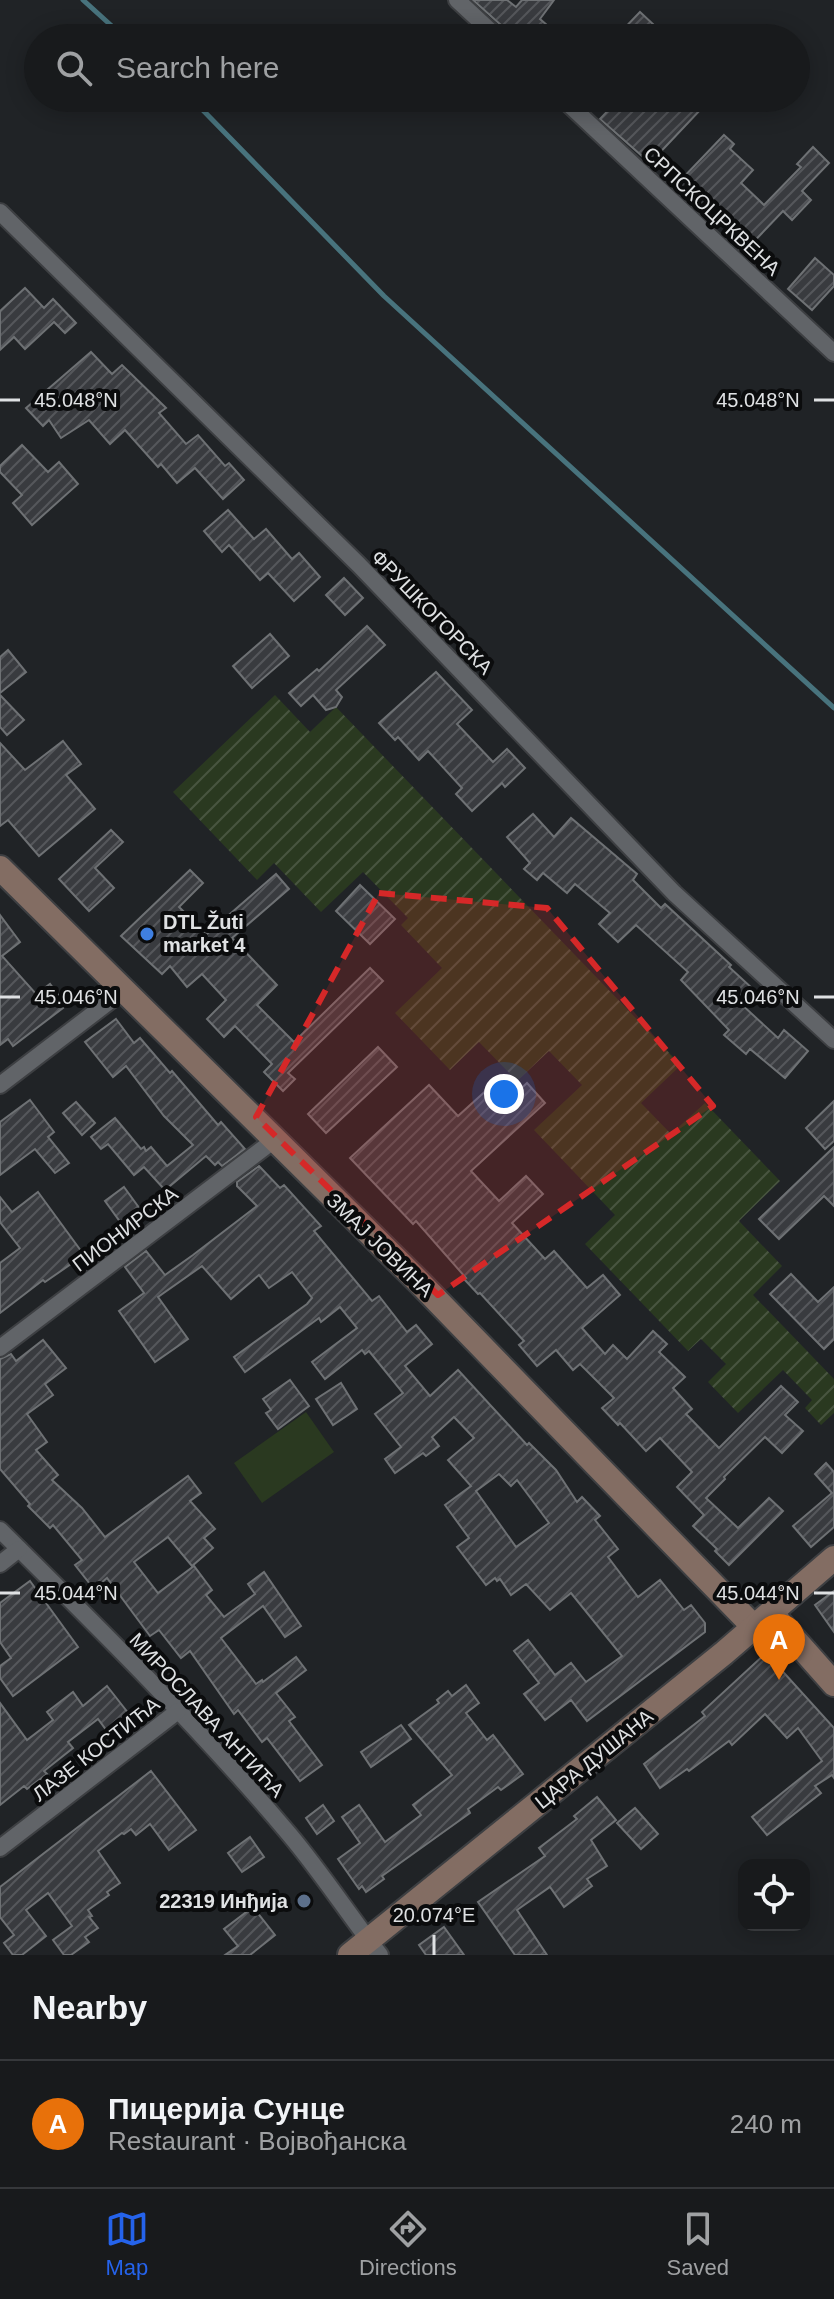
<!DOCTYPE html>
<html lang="en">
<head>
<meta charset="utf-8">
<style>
  body { margin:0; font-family:Arial,sans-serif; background:#212325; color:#f1f3f6 }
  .controls { position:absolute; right:24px; bottom:24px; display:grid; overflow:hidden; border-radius:16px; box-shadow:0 4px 20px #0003 }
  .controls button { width:72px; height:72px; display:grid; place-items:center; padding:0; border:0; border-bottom:2px solid #36383b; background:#181a1c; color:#f1f3f6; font:40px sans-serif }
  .you { position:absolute; left:504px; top:1094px; width:28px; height:28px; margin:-20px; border:6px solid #fff; border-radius:50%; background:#1a73e8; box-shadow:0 0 0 12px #1a73e833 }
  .badge { display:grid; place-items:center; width:52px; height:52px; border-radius:50%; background:#2563eb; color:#fff; font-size:26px; font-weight:700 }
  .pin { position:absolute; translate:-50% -66px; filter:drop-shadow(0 2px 4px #0008) }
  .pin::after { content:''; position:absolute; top:42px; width:28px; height:24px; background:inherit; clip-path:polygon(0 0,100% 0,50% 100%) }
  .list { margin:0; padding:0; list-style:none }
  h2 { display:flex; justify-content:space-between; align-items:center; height:104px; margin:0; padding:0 32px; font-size:34px }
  h2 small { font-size:26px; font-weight:400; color:#9fa1a3 }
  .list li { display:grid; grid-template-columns:52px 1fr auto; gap:24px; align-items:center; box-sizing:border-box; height:128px; padding:0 32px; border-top:2px solid #36383b }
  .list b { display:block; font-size:30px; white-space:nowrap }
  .list p { margin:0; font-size:26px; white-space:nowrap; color:#9fa1a3 }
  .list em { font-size:26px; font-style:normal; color:#9fa1a3 }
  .icon { flex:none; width:44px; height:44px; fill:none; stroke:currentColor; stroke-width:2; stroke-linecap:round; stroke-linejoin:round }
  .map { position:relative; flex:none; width:834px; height:1955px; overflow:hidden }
  .search { position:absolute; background:#181a1c; box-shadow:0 4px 20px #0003; left:24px; right:24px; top:24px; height:88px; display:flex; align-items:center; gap:20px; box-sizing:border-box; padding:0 28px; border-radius:44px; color:#9fa1a3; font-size:30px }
  .sheet { height:232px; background:#181a1c }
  nav { display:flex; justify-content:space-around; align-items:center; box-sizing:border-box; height:112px; border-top:2px solid #36383b; background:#181a1c; font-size:22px; color:#9fa1a3 }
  nav a { display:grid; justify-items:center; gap:4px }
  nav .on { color:#2563eb }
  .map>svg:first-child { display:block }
  .grass { fill:#2a3920 }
  .garden { fill:url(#garden-furrows) }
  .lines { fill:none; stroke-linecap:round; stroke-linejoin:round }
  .stream { stroke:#48737d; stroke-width:5 }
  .building { fill:url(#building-hatch); stroke:#6e7174; stroke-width:2; fill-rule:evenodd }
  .street-casing { stroke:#3d3f42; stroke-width:20 }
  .secondary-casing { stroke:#3d3f42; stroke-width:28 }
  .street { stroke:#616468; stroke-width:16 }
  .secondary { stroke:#836d63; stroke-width:24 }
  .marked { fill:#d62828; fill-opacity:0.2; stroke:#d62828; stroke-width:6; stroke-dasharray:16 10; stroke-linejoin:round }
  .ticks { fill:none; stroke:#dfe1e3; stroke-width:3 }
  .shop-dot { fill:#3f7fe0; stroke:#0b0c0d; stroke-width:3 }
  .service-dot { fill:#5c6f8a; stroke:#0b0c0d; stroke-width:3 }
  .labels { text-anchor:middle; stroke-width:8; stroke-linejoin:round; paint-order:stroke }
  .street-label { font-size:20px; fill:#dfe1e3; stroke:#0b0c0d }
  .poi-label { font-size:20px; font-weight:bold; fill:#dfe1e3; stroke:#0b0c0d; text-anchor:start }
  .ticks-label { font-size:20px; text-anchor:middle; fill:#dfe1e3; stroke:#0b0c0d; stroke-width:8; stroke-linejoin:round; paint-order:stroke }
</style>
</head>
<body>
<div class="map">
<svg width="834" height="1955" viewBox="0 0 834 1955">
  <defs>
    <pattern id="garden-furrows" width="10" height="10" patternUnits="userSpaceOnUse" patternTransform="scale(2)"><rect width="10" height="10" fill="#2a3920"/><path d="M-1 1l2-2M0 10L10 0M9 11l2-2" fill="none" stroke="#485540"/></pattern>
    <pattern id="building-hatch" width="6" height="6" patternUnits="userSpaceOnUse" patternTransform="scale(2)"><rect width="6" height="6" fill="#393b3f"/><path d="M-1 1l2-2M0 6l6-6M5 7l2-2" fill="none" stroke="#55575b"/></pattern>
  </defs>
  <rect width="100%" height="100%" fill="#202326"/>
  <polygon class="grass" points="306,1412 334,1452 262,1503 234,1463"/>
  <polygon class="garden" points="275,695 310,732 336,707 681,1065 641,1103 671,1134 705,1103 780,1181 739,1221 782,1266 753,1295 834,1379 834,1413 821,1425 805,1408 812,1400 783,1370 738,1413 708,1382 726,1364 701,1339 688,1351 585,1244 615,1215 534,1130 582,1085 549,1051 517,1081 479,1042 450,1070 395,1013 442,968 401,925 408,918 363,872 321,912 274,863 257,880 173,792"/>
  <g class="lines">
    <g class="stream">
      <polyline points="83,0 125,38"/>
      <polyline points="191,98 384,296 834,708"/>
    </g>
  </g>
  <g class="building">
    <polygon points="473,0 507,0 516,7 522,0 554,0 540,19 562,38 510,38 502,26"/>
    <polygon points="640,12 654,25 642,38 615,38"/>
    <polygon points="620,98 692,98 702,108 650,163 600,119"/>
    <polygon points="724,135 734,144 730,149 753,170 741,183 764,205 801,167 797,164 813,147 829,163 802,191 811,200 792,220 783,211 743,253 725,235 729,231 678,183"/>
    <polygon points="815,258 834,275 834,286 812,310 788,289"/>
    <polygon points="25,288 44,308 53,299 76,323 65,333 54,322 25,349 14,337 0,350 0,311"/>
    <polygon points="91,352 112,374 122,365 166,408 159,413 186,444 198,435 225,466 229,463 244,480 223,499 195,468 177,483 161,464 158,467 125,430 110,444 89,420 61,438 49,420 43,426 26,408"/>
    <polygon points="22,445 48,472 59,462 78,484 32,525 13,503 22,495 0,472 0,466"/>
    <polygon points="228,510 254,539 266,529 292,559 299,553 320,577 294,601 268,573 260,580 229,545 222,552 204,531"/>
    <polygon points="344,578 363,598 345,615 326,595"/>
    <polygon points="367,626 385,645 336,690 342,697 336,707 326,710 313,695 301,706 289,693 317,669 319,671"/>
    <polygon points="270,634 289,656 252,688 233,666"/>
    <polygon points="8,650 26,672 0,693 0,657"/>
    <polygon points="436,672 472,710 457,724 493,762 507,749 525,768 505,787 502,783 472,811 456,794 462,788 428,751 419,760 398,737 395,740 379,723"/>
    <polygon points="0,695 24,720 7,735 0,727"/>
    <polygon points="63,741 81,764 66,775 95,809 39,856 8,820 0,826 0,743 25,770"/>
    <polygon points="533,814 554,837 571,818 637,874 633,880 661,908 665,904 731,965 729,967 753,989 740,1003 778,1038 784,1030 808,1051 785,1078 750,1049 746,1054 724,1035 729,1030 681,980 688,972 636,925 618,942 599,924 610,913 575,884 567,893 543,873 537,880 524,869 530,863 507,837"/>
    <polygon points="111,830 123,842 95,868 114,888 89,911 59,879"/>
    <polygon points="190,870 203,883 179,907 207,934 276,874 289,889 232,938 277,985 257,1005 294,1042 370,968 383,981 288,1073 295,1079 283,1091 264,1072 272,1064 235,1026 224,1037 207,1019 226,1000 202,974 187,987 170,966 162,974 121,936"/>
    <polygon points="360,885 395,919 370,944 336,911"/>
    <polygon points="0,915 20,942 2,956 36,994 50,984 63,1001 60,1003 63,1008 13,1046 8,1039 0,1045"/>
    <polygon points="116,1019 134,1043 140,1038 170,1073 172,1071 218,1125 221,1122 245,1149 222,1166 218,1162 215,1165 206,1156 165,1190 144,1167 134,1175 108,1144 101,1149 91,1137 115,1118 141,1149 144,1147 146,1151 151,1147 167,1166 193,1145 164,1116 126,1066 113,1077 85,1042"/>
    <polygon points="378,1047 397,1067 326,1133 308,1114"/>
    <polygon points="500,1078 515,1094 527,1083 545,1103 471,1171 499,1201 526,1176 543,1194 512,1223 545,1259 554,1251 587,1288 603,1275 620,1295 582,1328 605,1354 613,1345 627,1359 653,1331 667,1344 659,1352 685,1377 673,1388 692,1409 686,1414 719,1448 781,1386 798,1402 785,1415 803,1431 782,1453 765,1437 724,1477 725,1479 706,1498 738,1528 769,1498 783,1511 729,1565 715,1551 717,1549 693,1526 704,1515 677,1487 692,1472 660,1438 646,1451 620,1423 618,1425 602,1408 614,1398 580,1364 573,1370 556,1350 537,1366 519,1345 524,1341 480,1293 478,1294 464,1279 466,1278 416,1221 413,1224 350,1158 429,1085 458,1116"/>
    <polygon points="30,1100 54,1132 48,1137 69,1163 55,1173 35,1149 0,1175 0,1122"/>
    <polygon points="834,1101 834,1141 825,1149 806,1128"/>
    <polygon points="76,1102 95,1123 82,1135 63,1113"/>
    <polygon points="834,1147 834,1206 824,1196 779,1239 759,1219"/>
    <path d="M259,1166L280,1188L284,1185L321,1226L314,1231L372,1301L379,1296L407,1332L416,1325L432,1344L405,1366L430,1396L458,1370L527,1445L529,1443L556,1470L577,1502L582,1497L600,1516L595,1520L618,1549L608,1557L638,1597L660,1580L684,1610L691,1605L705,1623V1632L587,1721L571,1700L545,1720L524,1694L539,1683L514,1651L528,1640L555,1675L571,1663L586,1682L622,1656L571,1593L550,1610L526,1584L511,1595L500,1579L497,1581L495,1578L486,1585L457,1547L469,1538L445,1505L471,1486L448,1460L474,1438L454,1417L432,1437L439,1446L426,1456L423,1453L395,1473L385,1459L401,1447L375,1414L403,1393L369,1351L365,1354L362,1350L325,1379L312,1362L357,1328L340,1307L321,1322L319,1318L245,1372L234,1357L307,1304L312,1298L292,1272L269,1288L259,1275L231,1299L202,1266L158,1297L188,1339L155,1362L119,1311L144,1293L125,1267L146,1251L165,1275L193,1255L257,1206L237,1186V1182ZM499,1474L511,1486L517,1480L549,1523L516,1547L476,1491Z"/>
    <polygon points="124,1187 140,1209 121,1223 105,1201"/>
    <polygon points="38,1192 84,1255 45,1282 43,1280 0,1313 0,1263 20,1248 0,1222 0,1197 12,1212"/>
    <polygon points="791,1274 818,1302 834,1287 834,1339 824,1349 770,1294"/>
    <polygon points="43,1340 66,1368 45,1384 53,1395 27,1414 47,1442 36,1450 58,1475 52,1480 82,1508 105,1537 188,1476 201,1493 190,1501 215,1529 204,1538 213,1548 192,1566 168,1537 134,1562 158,1593 194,1566 212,1590 206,1595 224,1617 255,1594 248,1584 264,1572 301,1626 285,1637 263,1606 221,1638 256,1684 262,1680 263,1682 296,1657 306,1670 276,1693 295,1717 289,1721 322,1765 300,1781 267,1738 262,1742 238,1710 234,1714 190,1651 181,1658 159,1630 150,1636 107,1578 94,1589 75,1565 82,1560 53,1525 50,1528 28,1506 30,1504 0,1469 0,1359 11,1354 16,1361"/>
    <polygon points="290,1380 309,1406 278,1429 266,1413 271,1410 263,1399"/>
    <polygon points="341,1383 357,1409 333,1425 316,1399"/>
    <polygon points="826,1463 834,1472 834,1527 811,1547 793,1526 832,1493 815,1474"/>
    <polygon points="30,1581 78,1647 13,1696 0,1678 0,1666 11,1658 0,1642 0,1603"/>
    <polygon points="834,1591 834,1632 815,1605"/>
    <polygon points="766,1653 834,1728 834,1778 832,1775 815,1786 821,1793 767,1835 752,1817 822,1761 798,1728 787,1738 765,1714 732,1745 729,1741 689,1771 687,1769 660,1788 644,1764 705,1716 702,1712"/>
    <polygon points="466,1685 479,1703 466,1713 487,1740 493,1735 523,1774 501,1790 498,1787 468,1809 470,1813 382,1876 384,1879 366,1892 362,1886 359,1889 338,1859 360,1843 342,1817 359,1805 385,1842 421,1815 413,1805 452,1775 409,1725 439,1703 437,1700 448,1691 452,1696"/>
    <polygon points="107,1686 129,1714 107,1731 98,1719 68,1742 73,1748 44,1771 47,1774 27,1789 24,1786 0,1805 0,1703 27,1740 53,1720 47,1712 73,1692 83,1706"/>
    <polygon points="401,1725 411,1739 371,1767 361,1752"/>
    <polygon points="151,1771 196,1830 169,1850 150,1824 136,1835 131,1829 124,1834 122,1833 98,1851 120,1883 107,1892 109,1895 88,1910 92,1916 89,1917 98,1928 85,1937 89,1942 71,1955 64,1955 53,1940 72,1926 48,1893 26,1910 46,1936 22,1955 13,1955 4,1943 14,1935 0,1917 0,1887"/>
    <polygon points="597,1797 616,1820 591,1840 607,1866 587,1879 592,1886 564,1907 550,1887 517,1910 547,1955 515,1955 478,1902 545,1856 539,1848 577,1819 574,1816"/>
    <polygon points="323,1805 334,1821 317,1834 306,1818"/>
    <polygon points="635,1808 658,1834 641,1849 617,1823"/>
    <polygon points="250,1837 264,1857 242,1872 228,1853"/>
    <polygon points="253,1907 275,1935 250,1955 225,1955 238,1946 224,1929"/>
    <polygon points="444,1927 464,1955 426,1955 419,1945"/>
  </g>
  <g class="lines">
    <defs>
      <g id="street">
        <polyline points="457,0 498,38"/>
        <polyline points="562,98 834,353"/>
        <polyline points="0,212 359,565 674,893 834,1040"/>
        <polyline points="0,1085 123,991"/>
        <polyline points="0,1348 273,1141"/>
        <path d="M0,1530C99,1628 199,1727 289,1834C321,1872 349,1915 380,1955"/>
        <polyline points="0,1564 19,1549"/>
        <polyline points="0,1848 178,1711"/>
      </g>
      <g id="secondary">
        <polyline points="0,868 419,1282 754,1627"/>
        <polyline points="771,1613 834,1684"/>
        <polyline points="350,1955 724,1653 834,1558"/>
      </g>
    </defs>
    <use href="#street" class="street-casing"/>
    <use href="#secondary" class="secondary-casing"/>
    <use href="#street" class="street"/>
    <use href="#secondary" class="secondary"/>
  </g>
  <path class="marked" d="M379,893L547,908L713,1106L438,1295L256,1117Z"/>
  <path class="ticks" d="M0,400H20M814,400H834M0,997H20M814,997H834M0,1593H20M814,1593H834M434,1935V1955"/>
  <circle class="shop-dot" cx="147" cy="934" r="8"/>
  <circle class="service-dot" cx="304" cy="1901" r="8"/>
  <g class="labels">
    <g class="street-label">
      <text transform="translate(712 211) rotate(43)" y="7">СРПСКОЦРКВЕНА</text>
      <text transform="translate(432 612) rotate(46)" y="7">ФРУШКОГОРСКА</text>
      <text transform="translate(125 1229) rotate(-37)" y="7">ПИОНИРСКА</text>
      <text transform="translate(380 1245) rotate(44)" y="7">ЗМАЈ ЈОВИНА</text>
      <text transform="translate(207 1715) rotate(47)" y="7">МИРОСЛАВА АНТИЋА</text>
      <text transform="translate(96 1749) rotate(-38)" y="7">ЛАЗЕ КОСТИЋА</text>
      <text transform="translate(594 1759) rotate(-39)" y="7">ЦАРА ДУШАНА</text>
    </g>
    <g class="poi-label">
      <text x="163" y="929">DTL Žuti<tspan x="163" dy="23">market 4</tspan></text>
      <text x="288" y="1908" text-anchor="end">22319 Инђија</text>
    </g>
  </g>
  <g class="ticks-label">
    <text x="76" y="407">45.048°N</text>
    <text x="758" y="407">45.048°N</text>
    <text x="76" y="1004">45.046°N</text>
    <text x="758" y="1004">45.046°N</text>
    <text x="76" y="1600">45.044°N</text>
    <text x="758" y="1600">45.044°N</text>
    <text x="434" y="1922">20.074°E</text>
  </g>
</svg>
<div class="controls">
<button><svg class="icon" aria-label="locate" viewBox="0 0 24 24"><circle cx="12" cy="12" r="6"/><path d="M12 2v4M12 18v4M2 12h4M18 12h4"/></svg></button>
</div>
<div class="you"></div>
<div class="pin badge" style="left:779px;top:1680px;background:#e8710a">A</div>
<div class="search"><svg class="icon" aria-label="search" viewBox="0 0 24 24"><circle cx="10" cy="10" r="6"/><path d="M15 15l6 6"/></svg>Search here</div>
</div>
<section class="sheet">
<h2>Nearby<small></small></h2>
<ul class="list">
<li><span class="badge" style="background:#e8710a">A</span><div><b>Пицерија Сунце</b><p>Restaurant · Војвођанска</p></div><em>240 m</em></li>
</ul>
</section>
<nav>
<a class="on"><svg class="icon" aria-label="map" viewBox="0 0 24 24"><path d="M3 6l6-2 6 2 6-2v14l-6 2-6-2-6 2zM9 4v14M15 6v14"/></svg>Map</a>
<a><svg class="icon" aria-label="directions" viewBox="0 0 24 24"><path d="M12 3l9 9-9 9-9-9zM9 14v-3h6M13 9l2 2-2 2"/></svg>Directions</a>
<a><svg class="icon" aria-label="saved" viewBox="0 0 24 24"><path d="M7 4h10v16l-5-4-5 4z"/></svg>Saved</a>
</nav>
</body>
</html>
